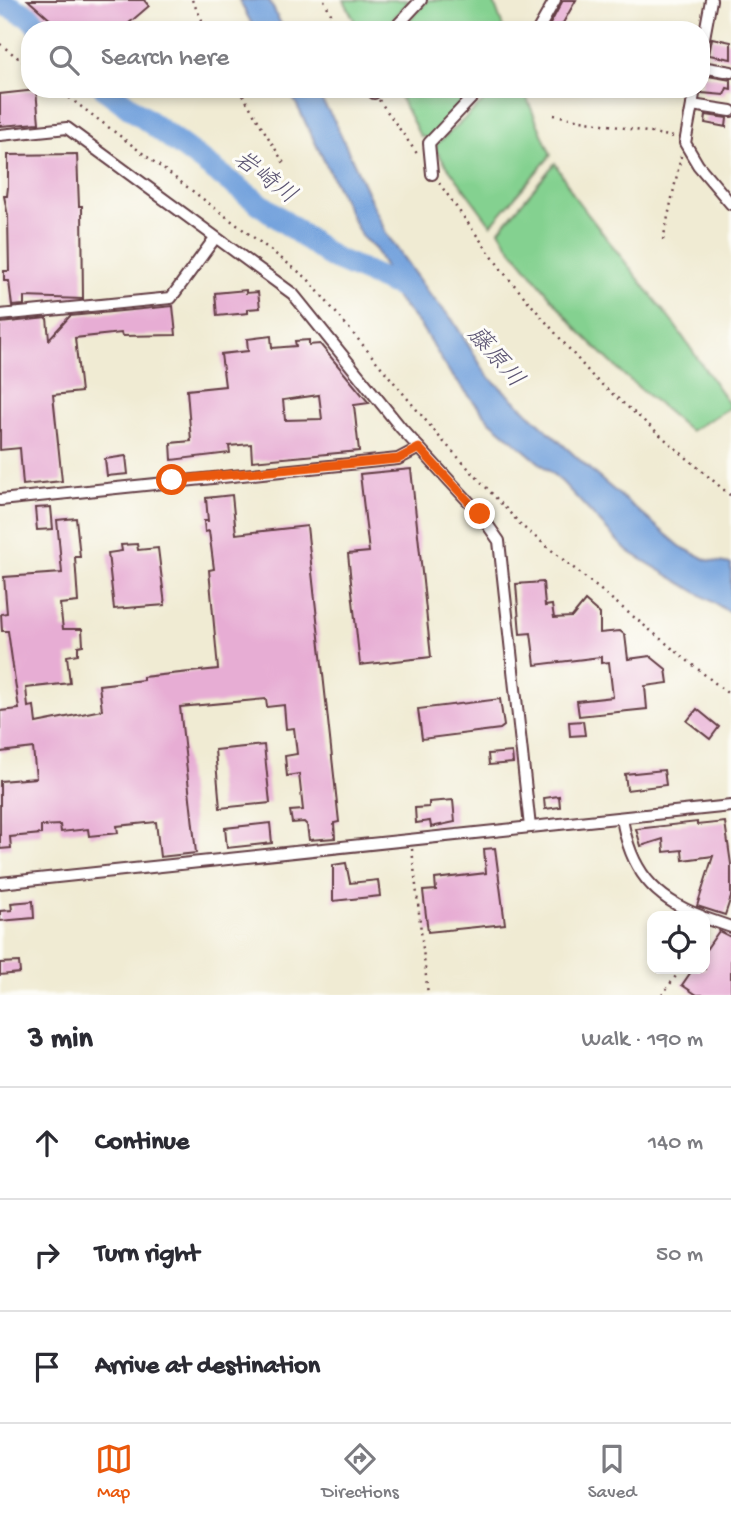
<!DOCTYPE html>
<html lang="en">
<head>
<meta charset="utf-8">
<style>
  body { margin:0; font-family:"Gochi Hand","Klee One",sans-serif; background:#f7f7f7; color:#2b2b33 }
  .controls { position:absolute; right:21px; bottom:21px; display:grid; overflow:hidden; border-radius:14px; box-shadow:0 4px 10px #0003 }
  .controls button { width:63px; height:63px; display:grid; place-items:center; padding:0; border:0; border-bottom:2px solid #e1e1e2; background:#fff; color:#2b2b33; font:35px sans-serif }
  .stop { position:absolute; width:21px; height:21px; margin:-16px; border:5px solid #ea580c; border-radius:50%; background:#fff }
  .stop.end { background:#ea580c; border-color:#fff; box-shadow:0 2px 7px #0008 }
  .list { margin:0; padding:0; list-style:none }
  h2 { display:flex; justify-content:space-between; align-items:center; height:91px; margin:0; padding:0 28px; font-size:30px }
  h2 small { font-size:23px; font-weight:400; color:#7c7c81 }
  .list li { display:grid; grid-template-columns:46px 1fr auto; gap:21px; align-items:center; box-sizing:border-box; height:112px; padding:0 28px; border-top:2px solid #e1e1e2 }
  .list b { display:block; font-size:26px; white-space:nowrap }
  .list em { font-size:23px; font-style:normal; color:#7c7c81 }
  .icon { flex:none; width:38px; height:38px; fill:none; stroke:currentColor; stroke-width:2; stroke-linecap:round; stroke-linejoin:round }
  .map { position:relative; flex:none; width:731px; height:995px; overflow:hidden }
  .search { position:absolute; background:#fff; box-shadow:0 4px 10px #0003; left:21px; right:21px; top:21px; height:77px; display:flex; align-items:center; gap:18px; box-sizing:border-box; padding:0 24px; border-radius:28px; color:#7c7c81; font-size:26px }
  .sheet { height:427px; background:#fff }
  nav { display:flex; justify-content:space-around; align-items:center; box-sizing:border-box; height:98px; border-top:2px solid #e1e1e2; background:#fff; font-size:19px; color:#7c7c81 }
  nav a { display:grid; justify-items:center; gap:4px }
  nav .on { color:#ea580c }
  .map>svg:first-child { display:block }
  .green { fill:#84d190; stroke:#67785e; stroke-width:2 }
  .water { fill:#74a3dd; stroke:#5f6184; stroke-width:2 }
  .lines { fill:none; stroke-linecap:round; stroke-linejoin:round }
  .river { stroke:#74a3dd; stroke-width:23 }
  .building { fill:#e7add4; fill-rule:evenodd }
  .street-casing { stroke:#633e44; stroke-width:14 }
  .path { stroke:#633e44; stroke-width:2.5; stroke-dasharray:2 5; stroke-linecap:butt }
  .street { stroke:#fff; stroke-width:10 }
  .route { stroke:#ea580c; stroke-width:9 }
  .labels { text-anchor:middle; stroke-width:6; stroke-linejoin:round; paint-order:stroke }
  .water-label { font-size:24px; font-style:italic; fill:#5b5472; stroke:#fdfcf7 }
</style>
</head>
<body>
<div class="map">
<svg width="731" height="995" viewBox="0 0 731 995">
  <rect width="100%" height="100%" fill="#fdfcf7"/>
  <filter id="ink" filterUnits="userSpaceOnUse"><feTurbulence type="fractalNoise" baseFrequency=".0143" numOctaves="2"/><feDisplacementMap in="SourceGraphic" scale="14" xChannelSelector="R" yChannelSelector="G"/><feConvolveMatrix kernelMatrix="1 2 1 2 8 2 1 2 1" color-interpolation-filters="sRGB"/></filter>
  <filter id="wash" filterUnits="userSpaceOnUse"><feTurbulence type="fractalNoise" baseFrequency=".00686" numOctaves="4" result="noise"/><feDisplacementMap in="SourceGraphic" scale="28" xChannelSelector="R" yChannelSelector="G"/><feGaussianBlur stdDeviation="1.57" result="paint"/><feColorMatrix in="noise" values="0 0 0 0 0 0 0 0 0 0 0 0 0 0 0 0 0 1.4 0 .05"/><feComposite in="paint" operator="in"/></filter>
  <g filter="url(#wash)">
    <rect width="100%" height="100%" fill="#f0ebd3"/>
    <g class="green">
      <polygon points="344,0 410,0 383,30 359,30"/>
      <polygon points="428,0 493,0 504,30 400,30"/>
      <polygon points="396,89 477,89 431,139 420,136"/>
      <polygon points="497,89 523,89 551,155 491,225 436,151 436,145"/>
      <polygon points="555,163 576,199 676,327 731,407 690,431 624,375 577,329 508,245 499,230"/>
    </g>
    <g class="water">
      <polygon points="239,0 269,0 284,30 255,30"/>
      <polygon points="289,89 314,89 334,120 386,233 429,294 452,319 487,375 596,475 681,547 707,560 731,564 731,613 626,550 562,482 490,421 450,373 420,325 392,293 389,275 375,249 361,236"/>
    </g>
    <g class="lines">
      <g class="river">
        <polyline points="0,2 30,17 42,30"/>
        <polyline points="105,89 333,258 405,289"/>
      </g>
    </g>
    <g id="blocks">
      <g class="building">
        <polygon points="28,0 144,0 149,6 121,30 62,30"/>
        <polygon points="563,0 576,0 559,30 547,30"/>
        <polygon points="712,38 731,42 731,59 709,55"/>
        <polygon points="702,75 731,80 731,89 727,88 724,95 702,93"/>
        <polygon points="36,90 39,123 0,126 0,94"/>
        <polygon points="706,115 727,118 726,127 705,123"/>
        <polygon points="77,154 79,206 82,206 83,299 24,297 24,305 12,306 9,281 4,281 4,271 9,271 8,216 4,196 7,196 8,187 8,155"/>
        <polygon points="246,290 246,293 258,292 260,308 248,309 248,313 217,316 215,293"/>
        <polygon points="173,306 176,335 122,336 121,333 75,338 81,392 53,395 62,481 23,485 20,448 0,450 0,323 47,318 49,339 70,316"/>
        <path d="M271,336L272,348L296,346L295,341L309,340V345L320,344L369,403L354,405L359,451L252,461L251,444L229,446L230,453L172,460L171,443L191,441L187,390L225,386L221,354L248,351L247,339ZM319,395L322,419L285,420L283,400Z"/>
        <polygon points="126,456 128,474 107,476 105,459"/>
        <polygon points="411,469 431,657 360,665 348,554 369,552 360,474"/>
        <polygon points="232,495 236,534 307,526 339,822 334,823 335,838 309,840 307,825 304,822 292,823 290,811 303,810 299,774 287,776 285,756 297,754 294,728 286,729 284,705 267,707 266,699 180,707 196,853 160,857 156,822 117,826 118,833 89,836 88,829 61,832 60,825 41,826 41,834 10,837 11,848 0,849 0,781 36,778 33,748 0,752 0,711 19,709 8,631 2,631 1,614 7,613 4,577 62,573 57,520 76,518 80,557 75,557 78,602 60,604 63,629 82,629 83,645 78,646 78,654 67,656 70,683 26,688 28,707 34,706 36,723 102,710 99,685 143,680 143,677 218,669 209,570 214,569 209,531 205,532 204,521 208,521 206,498"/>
        <polygon points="51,507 53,529 37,530 35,508"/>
        <polygon points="137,544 138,550 158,548 165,605 114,609 108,553 122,551 121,545"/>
        <polygon points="543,582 545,606 552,605 554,618 572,617 585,601 600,614 600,633 620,631 625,635 628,659 650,656 666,669 668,683 645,686 647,709 579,716 577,701 613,697 609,662 601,663 601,657 535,665 531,633 520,634 516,584"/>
        <polygon points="500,699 504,726 500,729 422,739 418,709"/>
        <polygon points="697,709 719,727 710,739 687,721"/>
        <polygon points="583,721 585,735 570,736 569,722"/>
        <polygon points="264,745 270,803 220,808 215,750"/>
        <polygon points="512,752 513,763 489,765 488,754"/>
        <polygon points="664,770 666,785 627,790 625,774"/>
        <polygon points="559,796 560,807 545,809 544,798"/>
        <polygon points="453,800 455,822 431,827 430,821 416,823 415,808 429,807 429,802"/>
        <polygon points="697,822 697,825 725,822 731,864 731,897 725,915 697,906 713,856 683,860 682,850 664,852 663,839 641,846 636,829"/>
        <polygon points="270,823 272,843 227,848 225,828"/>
        <polygon points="495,848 505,924 428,932 423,891 436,890 435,879 486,873 484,849"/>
        <polygon points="346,863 350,883 378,880 380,896 333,901 333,865"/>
        <polygon points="33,901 34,918 0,921 0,911 12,910 11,903"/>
        <polygon points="719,931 731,937 731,995 697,995 682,985 693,969 705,969 705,951"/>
        <polygon points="19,962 20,973 0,975 0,963"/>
      </g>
    </g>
  </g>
  <g filter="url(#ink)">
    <use href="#blocks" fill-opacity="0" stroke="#633e44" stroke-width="2"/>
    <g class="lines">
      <defs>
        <g id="street">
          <polyline points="393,30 421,0"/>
          <polyline points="538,30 555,0"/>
          <polyline points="701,54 711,0"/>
          <polyline points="701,67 731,72"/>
          <polyline points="695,89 685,143 698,165 731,204"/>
          <polyline points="374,93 374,89"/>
          <polyline points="692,105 731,111"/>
          <polyline points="0,135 67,128 293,294 401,428 480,514 499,541 530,827"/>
          <polyline points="432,174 429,143 480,89"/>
          <polyline points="0,315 171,298 215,238"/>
          <polyline points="0,500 398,459 419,448"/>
          <path d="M622,818C630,869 653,898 701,916"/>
          <polyline points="0,883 731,806"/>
          <polyline points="705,918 731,927"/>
        </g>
      </defs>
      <use href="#street" class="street-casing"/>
      <g class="path">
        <polyline points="192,0 207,30"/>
        <polyline points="324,0 339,30"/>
        <polyline points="0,44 30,67"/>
        <polyline points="58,89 307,278 442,440 523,527 731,696"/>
        <polyline points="239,89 285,165"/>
        <polyline points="379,100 418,155"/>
        <polyline points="554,115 674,137"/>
        <polyline points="439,183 504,273 594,378 731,496"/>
        <polyline points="663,240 681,156"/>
        <polyline points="412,849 428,995"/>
        <polyline points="662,995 681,969"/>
      </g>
      <use href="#street" class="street"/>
    </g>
  </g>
  <g class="lines" filter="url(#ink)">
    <polyline class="route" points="172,480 398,459 419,448 480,514"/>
  </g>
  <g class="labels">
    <g class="water-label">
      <text transform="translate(266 176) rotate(37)" y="8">岩崎川</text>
      <text transform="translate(497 356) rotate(49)" y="8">藤原川</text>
    </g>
  </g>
</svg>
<div class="controls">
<button><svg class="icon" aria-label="locate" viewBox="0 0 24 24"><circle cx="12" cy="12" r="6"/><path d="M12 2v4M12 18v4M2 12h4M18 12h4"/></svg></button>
</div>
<div class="stop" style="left:172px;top:480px"></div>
<div class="stop end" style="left:480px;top:514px"></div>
<div class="search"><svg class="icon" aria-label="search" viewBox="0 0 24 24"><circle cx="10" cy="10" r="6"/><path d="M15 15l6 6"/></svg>Search here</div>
</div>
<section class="sheet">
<h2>3 min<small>Walk · 190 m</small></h2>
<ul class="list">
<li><svg class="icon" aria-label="ahead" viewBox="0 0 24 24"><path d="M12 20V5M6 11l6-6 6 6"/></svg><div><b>Continue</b></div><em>140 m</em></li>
<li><svg class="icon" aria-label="right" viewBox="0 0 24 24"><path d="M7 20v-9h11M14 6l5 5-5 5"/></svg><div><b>Turn right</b></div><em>50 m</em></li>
<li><svg class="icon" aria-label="arrive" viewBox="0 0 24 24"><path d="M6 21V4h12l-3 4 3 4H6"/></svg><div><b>Arrive at destination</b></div></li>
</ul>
</section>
<nav>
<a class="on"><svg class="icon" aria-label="map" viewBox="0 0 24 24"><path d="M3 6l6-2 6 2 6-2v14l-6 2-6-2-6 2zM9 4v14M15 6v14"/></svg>Map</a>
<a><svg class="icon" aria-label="directions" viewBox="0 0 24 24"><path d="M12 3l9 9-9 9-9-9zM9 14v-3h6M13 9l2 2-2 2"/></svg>Directions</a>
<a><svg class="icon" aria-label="saved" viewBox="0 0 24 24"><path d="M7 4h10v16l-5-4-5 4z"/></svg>Saved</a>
</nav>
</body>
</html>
